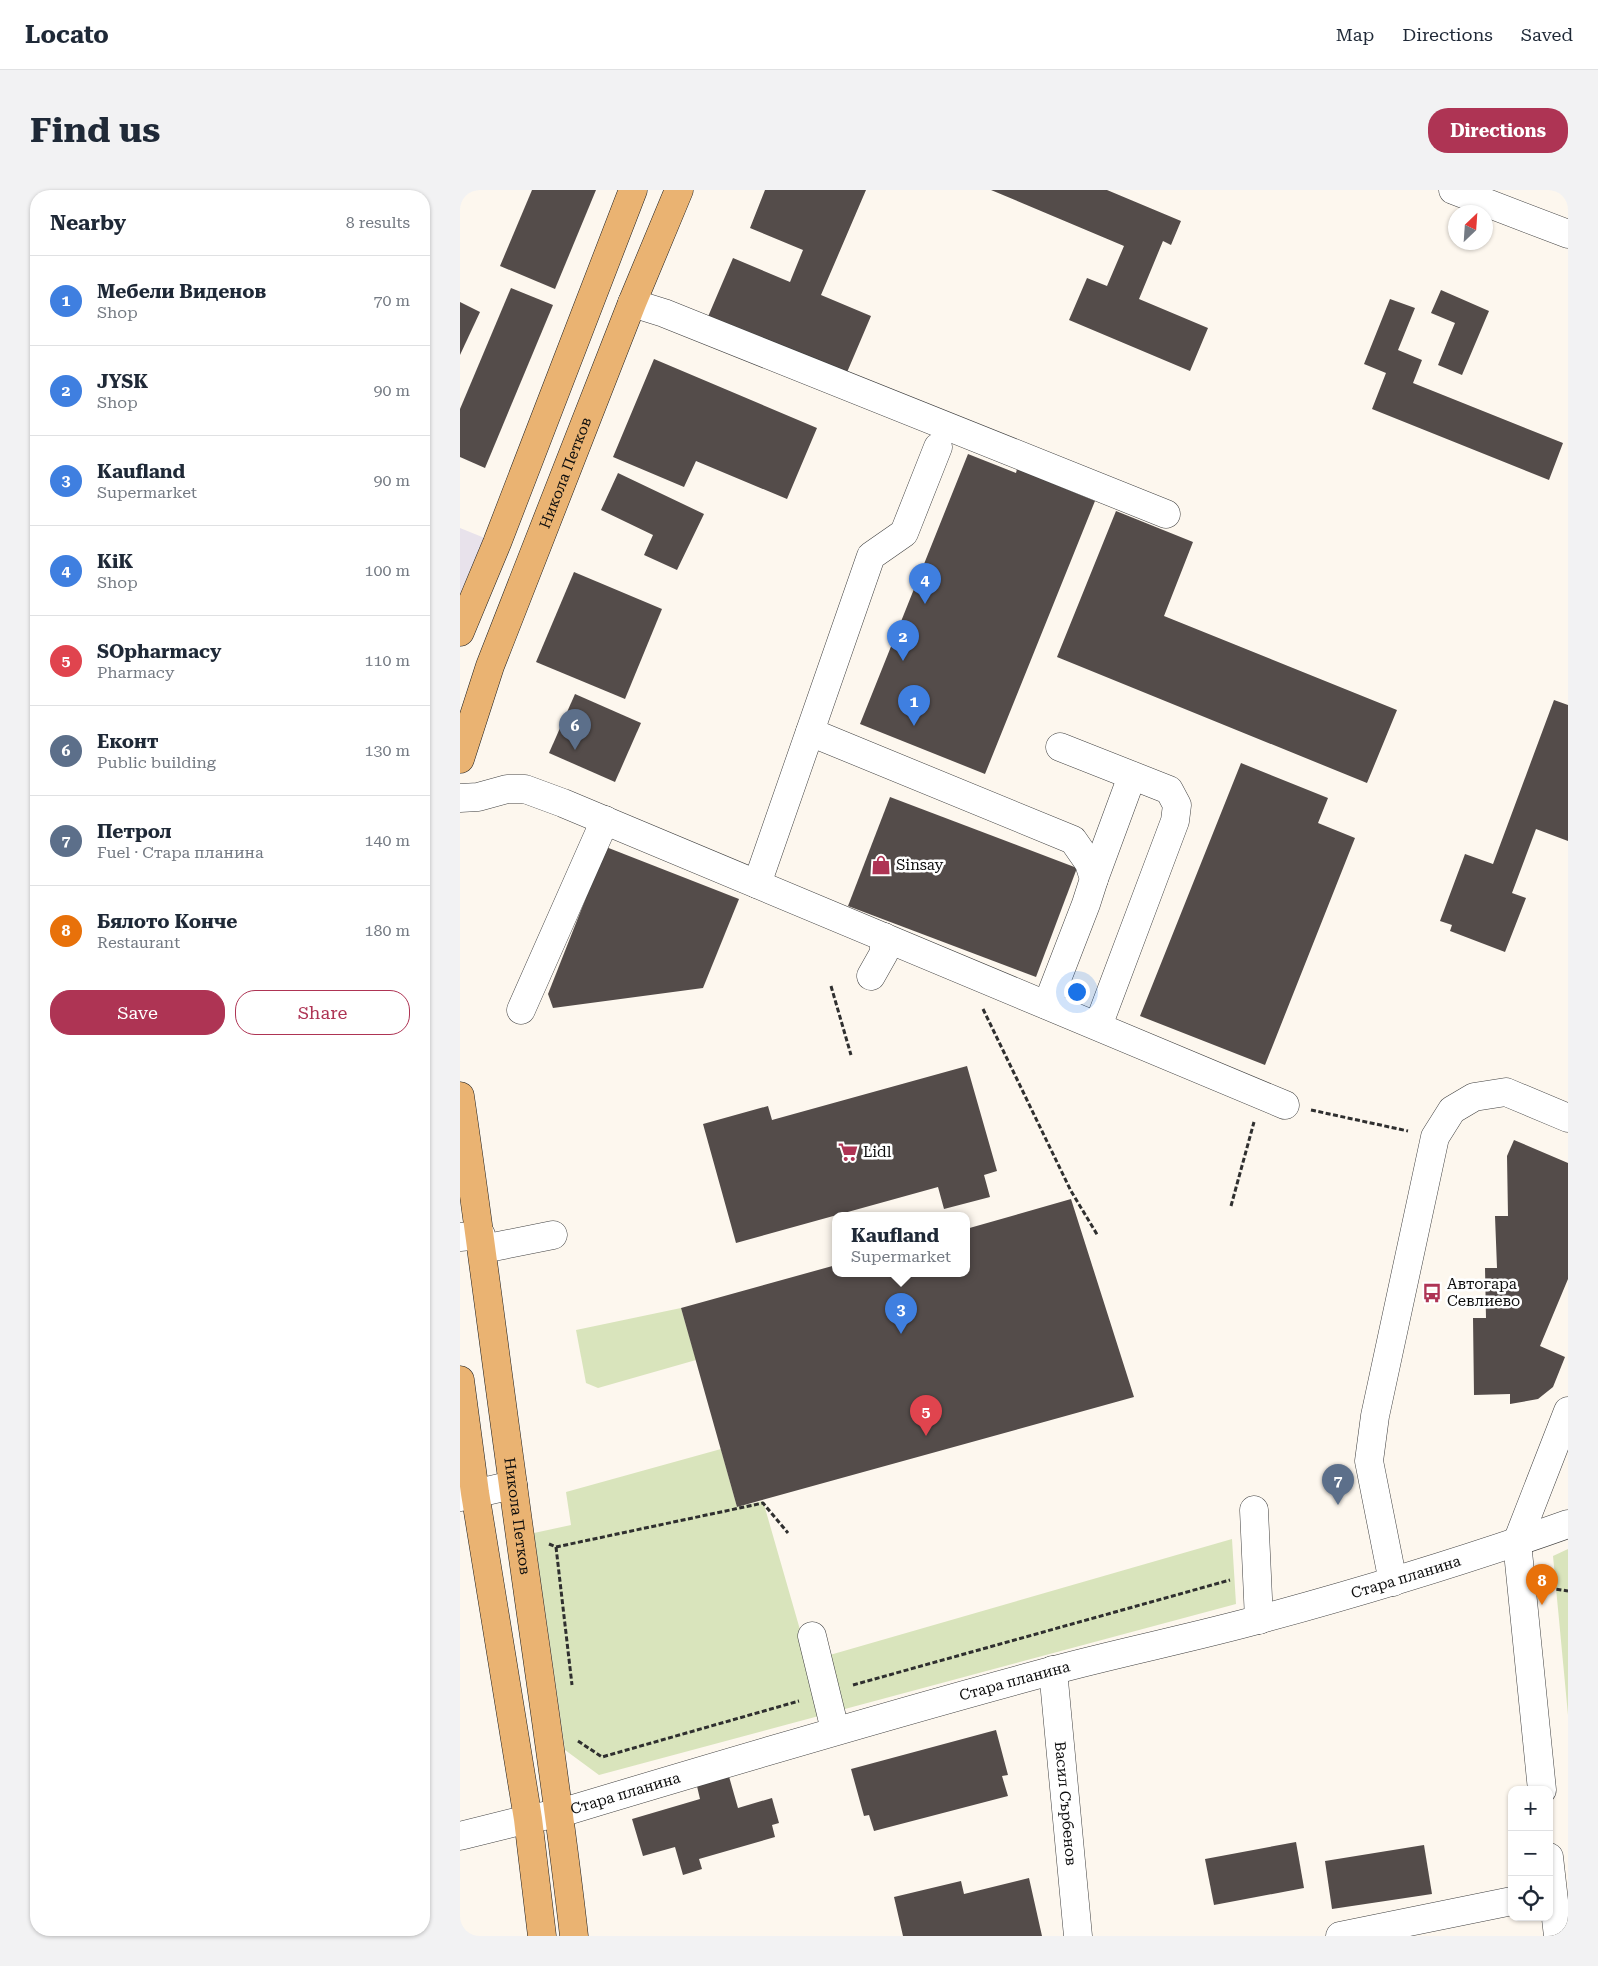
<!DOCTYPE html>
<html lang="en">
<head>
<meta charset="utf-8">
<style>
  body { margin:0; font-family:"Roboto Serif",serif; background:#f2f2f3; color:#1f2937 }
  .controls { position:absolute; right:15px; bottom:15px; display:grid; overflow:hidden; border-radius:10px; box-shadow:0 1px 4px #0004 }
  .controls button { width:45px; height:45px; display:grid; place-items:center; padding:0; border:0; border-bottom:1px solid #e0e1e3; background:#fff; color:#1f2937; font:25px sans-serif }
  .compass { position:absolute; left:988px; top:15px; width:45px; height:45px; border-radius:50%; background:#fff; box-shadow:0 1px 4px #0004; rotate:25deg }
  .you { position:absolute; left:616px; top:801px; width:18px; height:18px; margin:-12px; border:4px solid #fff; border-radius:50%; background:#1a73e8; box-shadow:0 0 0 8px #1a73e833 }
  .badge { display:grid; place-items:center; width:32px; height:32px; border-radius:50%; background:#ae3454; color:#fff; font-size:16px; font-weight:700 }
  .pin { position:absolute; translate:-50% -41px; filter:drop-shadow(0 1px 2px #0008) }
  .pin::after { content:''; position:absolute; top:26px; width:18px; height:15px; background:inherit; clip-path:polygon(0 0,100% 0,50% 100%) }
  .popup { position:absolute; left:372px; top:1022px; width:138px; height:65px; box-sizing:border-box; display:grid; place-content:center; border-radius:10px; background:#fff; filter:drop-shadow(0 1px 4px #0005); font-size:16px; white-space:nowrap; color:#747a83 }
  .popup b { font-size:19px; color:#1f2937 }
  .popup::after { content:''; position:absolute; left:50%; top:100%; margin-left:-10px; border:10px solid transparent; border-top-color:#fff }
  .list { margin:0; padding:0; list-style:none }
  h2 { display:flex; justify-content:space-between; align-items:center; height:65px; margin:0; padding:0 20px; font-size:21px }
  h2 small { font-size:16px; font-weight:400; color:#747a83 }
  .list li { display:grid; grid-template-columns:32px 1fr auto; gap:15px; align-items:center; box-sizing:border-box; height:90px; padding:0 20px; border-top:1px solid #e0e1e3 }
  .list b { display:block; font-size:19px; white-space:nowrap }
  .list p { margin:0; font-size:16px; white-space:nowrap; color:#747a83 }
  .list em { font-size:16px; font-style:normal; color:#747a83 }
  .actions { display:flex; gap:10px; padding:15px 20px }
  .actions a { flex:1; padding:11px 0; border:1px solid #ae3454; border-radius:20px; text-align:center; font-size:18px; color:#ae3454 }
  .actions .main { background:#ae3454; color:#fff }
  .icon { flex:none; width:28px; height:28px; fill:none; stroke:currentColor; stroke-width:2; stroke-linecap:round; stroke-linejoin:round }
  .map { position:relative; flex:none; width:1108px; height:1746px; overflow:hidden; border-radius:20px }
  header { display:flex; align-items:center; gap:30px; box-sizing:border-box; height:70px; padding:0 25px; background:#fff; border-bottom:1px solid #e0e1e3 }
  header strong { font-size:24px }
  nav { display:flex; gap:28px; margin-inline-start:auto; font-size:18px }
  .intro { display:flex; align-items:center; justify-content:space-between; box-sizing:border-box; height:120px; padding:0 30px }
  h1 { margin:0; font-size:35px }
  .button { padding:12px 22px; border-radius:20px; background:#ae3454; color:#fff; font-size:18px; font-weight:700 }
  main { display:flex; gap:30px; padding:0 30px }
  aside { flex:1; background:#fff; border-radius:20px; box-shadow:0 1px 4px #0004 }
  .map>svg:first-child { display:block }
  .industrial { fill:#e8e2eb }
  .green { fill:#d9e4bc }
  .building { fill:#544c4a }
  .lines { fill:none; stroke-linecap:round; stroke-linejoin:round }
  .minor-casing { stroke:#404040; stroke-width:29 }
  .major-casing { stroke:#1e1e1e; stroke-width:29 }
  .path { stroke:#2f2f2f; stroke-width:3; stroke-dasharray:5 2.5; stroke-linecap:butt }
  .minor { stroke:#fff; stroke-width:28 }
  .major { stroke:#eab372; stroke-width:28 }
  .labels { text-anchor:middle; stroke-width:5; stroke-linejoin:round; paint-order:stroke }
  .street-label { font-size:15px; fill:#0d0d0d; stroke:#fff }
  .poi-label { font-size:15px; fill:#0d0d0d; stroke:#fff; text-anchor:start }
</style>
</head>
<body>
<header>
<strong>Locato</strong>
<nav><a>Map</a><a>Directions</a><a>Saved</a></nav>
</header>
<div class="intro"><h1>Find us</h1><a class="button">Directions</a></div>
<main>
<aside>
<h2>Nearby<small>8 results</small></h2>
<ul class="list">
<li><span class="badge" style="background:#3f7fe0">1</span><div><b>Мебели Виденов</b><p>Shop</p></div><em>70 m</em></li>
<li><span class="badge" style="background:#3f7fe0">2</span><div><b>JYSK</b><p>Shop</p></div><em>90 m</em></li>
<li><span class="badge" style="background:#3f7fe0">3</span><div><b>Kaufland</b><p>Supermarket</p></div><em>90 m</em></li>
<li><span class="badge" style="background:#3f7fe0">4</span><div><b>KiK</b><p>Shop</p></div><em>100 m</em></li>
<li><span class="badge" style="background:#e0444e">5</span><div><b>SOpharmacy</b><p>Pharmacy</p></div><em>110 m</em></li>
<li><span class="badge" style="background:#5c6f8a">6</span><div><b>Еконт</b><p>Public building</p></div><em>130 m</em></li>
<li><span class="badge" style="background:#5c6f8a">7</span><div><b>Петрол</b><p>Fuel · Стара планина</p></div><em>140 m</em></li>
<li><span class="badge" style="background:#e8710a">8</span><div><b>Бялото Конче</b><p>Restaurant</p></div><em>180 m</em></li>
</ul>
<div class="actions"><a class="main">Save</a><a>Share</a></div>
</aside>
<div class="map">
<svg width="1108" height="1746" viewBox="0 0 1108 1746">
  <rect width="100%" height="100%" fill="#fdf7ee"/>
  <polygon class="industrial" points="0,338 37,353 0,442"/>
  <g class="green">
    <polygon points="221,1118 236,1170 138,1198 126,1193 116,1140"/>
    <polygon points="261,1259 277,1317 303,1311 349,1471 772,1349 776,1414 139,1585 105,1560 74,1343 111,1335 106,1302"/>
    <polygon points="1108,1359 1108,1525 1093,1366"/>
  </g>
  <g class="building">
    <polygon points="72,0 136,0 95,99 40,76"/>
    <polygon points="305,0 406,0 361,105 411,126 385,187 247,129 273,68 330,92 343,60 290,38"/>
    <polygon points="531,0 647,0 721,31 711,55 703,51 679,109 748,138 730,181 609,130 627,88 647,96 664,56"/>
    <polygon points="51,98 93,115 25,278 0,267 0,219"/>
    <polygon points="981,100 1029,121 1002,185 978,175 995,133 971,123"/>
    <polygon points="930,109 955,118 938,160 962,170 953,193 1103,253 1089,290 912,219 926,183 904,174"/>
    <polygon points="0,112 20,122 0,165"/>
    <polygon points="194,169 357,238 327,309 236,271 224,297 153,267"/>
    <polygon points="508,264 556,283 557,279 635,311 525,584 400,534"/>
    <polygon points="158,283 244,324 217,380 184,365 193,345 141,320"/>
    <polygon points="656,321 733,352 704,426 937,520 907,593 597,467"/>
    <polygon points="114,382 202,419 165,509 76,472"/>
    <polygon points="115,504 181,533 155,592 89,563"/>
    <polygon points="1094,510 1108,515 1108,651 1076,639 1052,703 1066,708 1045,762 990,741 992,735 980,731 1005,664 1033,674"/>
    <polygon points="781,573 868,608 858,633 895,648 805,875 680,826"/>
    <polygon points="430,607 617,678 576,787 388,716"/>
    <polygon points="146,657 279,709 243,798 93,818 88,804"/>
    <polygon points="507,876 537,981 524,985 530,1007 484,1019 478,997 276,1053 243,934 308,916 312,930"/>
    <polygon points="1054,950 1108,973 1108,1089 1080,1156 1105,1167 1093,1197 1078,1209 1050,1214 1050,1204 1014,1205 1013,1128 1026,1128 1025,1078 1037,1078 1035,1026 1048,1026 1047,966"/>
    <polygon points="611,1009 674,1207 277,1317 221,1118 376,1075 376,1083 506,1083 506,1039"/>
    <polygon points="536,1540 548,1585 542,1586 548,1606 414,1641 409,1625 404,1626 391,1579"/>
    <polygon points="268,1583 278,1618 312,1608 319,1633 312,1635 315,1647 239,1669 242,1679 223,1685 215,1657 183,1666 172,1629 240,1609 236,1592"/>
    <polygon points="836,1652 844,1698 754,1715 745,1669"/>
    <polygon points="964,1655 972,1704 872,1719 865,1671"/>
    <polygon points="569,1688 582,1746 443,1746 434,1707 501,1691 504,1704"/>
  </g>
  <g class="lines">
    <defs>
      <g id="minor">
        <polyline points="993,0 1108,44"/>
        <polyline points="172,113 204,123 706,324"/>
        <polyline points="350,542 613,650 629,673 634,689 626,714 587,815"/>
        <polyline points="600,557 709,600 717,615 715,631 638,836"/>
        <polyline points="0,608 18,607 47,599 65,599 103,613 825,915"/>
        <polyline points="634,689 672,586"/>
        <polyline points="297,694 411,366 444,343 478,257"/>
        <polyline points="411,786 424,763 424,747"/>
        <polyline points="61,820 145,630"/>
        <polyline points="0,1047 21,1045"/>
        <polyline points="23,1059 93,1045"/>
        <polyline points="0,1307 53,1295"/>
        <polyline points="794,1320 799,1430"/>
        <polyline points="933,1392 909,1271 915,1226 975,947 992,920 1014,907 1046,902 1108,928"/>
        <polyline points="352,1446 375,1540"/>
        <path id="s1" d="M593,1480L618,1746"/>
        <polyline points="1082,1600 1057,1352 1108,1221"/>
        <path id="s2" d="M0,1646L68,1629L100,1623C263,1574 427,1525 591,1481C661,1462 732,1448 801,1429C904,1401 1007,1370 1108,1334"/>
        <polyline points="1089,1667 1098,1746"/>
        <polyline points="880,1746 1052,1711"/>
      </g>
      <g id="major">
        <polyline points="0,442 37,353 173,0"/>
        <path id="s3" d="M0,569L30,476L172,113L219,0"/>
        <path id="s4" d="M0,906C19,1036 35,1165 53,1295C73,1445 97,1595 114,1746"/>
        <polyline points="0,1190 15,1303 68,1629 82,1746"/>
      </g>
    </defs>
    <use href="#minor" class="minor-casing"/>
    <use href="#major" class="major-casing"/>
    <g class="path">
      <polyline points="371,796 391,865"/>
      <polyline points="523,819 611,1001 638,1046"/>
      <polyline points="851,920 948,941"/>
      <polyline points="771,1016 794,932"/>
      <polyline points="89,1354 96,1357 303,1313 328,1343"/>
      <polyline points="96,1357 112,1495"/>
      <polyline points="1089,1398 1108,1401"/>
      <polyline points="393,1495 770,1390"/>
      <polyline points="118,1551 142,1567 339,1511"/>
    </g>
    <use href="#minor" class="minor"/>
    <use href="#major" class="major"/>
  </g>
  <defs>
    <symbol id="shop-bare" viewBox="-9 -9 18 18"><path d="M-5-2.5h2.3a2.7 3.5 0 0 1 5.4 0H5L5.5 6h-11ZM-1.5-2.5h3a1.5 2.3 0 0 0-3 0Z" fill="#ae3454" stroke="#fff" stroke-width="2.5" paint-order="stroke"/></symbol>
    <symbol id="supermarket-bare" viewBox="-9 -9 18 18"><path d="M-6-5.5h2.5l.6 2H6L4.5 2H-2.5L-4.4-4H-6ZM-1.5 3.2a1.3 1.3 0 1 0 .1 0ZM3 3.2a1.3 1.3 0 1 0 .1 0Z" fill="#ae3454" stroke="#fff" stroke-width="2.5" paint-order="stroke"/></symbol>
    <symbol id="bus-bare" viewBox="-9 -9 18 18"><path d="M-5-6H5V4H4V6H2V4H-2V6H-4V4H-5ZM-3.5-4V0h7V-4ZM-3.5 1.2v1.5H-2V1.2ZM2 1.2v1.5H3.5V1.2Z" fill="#ae3454" stroke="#fff" stroke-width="2.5" paint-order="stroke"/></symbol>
  </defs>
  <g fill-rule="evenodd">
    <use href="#shop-bare" x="407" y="661" width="28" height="28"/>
    <use href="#supermarket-bare" x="374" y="948" width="28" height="28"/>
    <use href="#bus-bare" x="958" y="1089" width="28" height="28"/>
  </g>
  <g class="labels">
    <g class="street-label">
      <text dy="5" stroke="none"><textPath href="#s3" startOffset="305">Никола Петков</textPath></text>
      <text dy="5" stroke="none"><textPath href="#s4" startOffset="424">Никола Петков</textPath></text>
      <text dy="5" stroke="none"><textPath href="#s2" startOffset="981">Стара планина</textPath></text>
      <text dy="5" stroke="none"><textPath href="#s2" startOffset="576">Стара планина</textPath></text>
      <text dy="5" stroke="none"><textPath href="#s2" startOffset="171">Стара планина</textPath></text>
      <text dy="5" stroke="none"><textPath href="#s1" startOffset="134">Васил Сърбенов</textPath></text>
    </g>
    <g class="poi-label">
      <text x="436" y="680">Sinsay</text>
      <text x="403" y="967">Lidl</text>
      <text x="987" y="1099">Автогара<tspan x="987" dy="17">Севлиево</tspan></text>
    </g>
  </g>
</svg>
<div class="controls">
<button>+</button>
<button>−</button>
<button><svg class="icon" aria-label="locate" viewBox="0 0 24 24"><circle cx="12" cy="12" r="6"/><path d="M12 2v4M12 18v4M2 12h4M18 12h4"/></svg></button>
</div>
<svg class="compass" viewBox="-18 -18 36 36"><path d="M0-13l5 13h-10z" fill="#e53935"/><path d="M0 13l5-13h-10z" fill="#747a83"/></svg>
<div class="you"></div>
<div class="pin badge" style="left:454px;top:536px;background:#3f7fe0">1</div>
<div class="pin badge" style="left:443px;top:471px;background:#3f7fe0">2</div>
<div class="pin badge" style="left:441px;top:1144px;background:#3f7fe0">3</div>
<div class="popup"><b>Kaufland</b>Supermarket</div>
<div class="pin badge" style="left:465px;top:414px;background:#3f7fe0">4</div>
<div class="pin badge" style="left:466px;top:1246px;background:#e0444e">5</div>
<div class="pin badge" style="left:115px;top:560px;background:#5c6f8a">6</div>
<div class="pin badge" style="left:878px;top:1315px;background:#5c6f8a">7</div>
<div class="pin badge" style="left:1082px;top:1415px;background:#e8710a">8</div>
</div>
</main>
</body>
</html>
